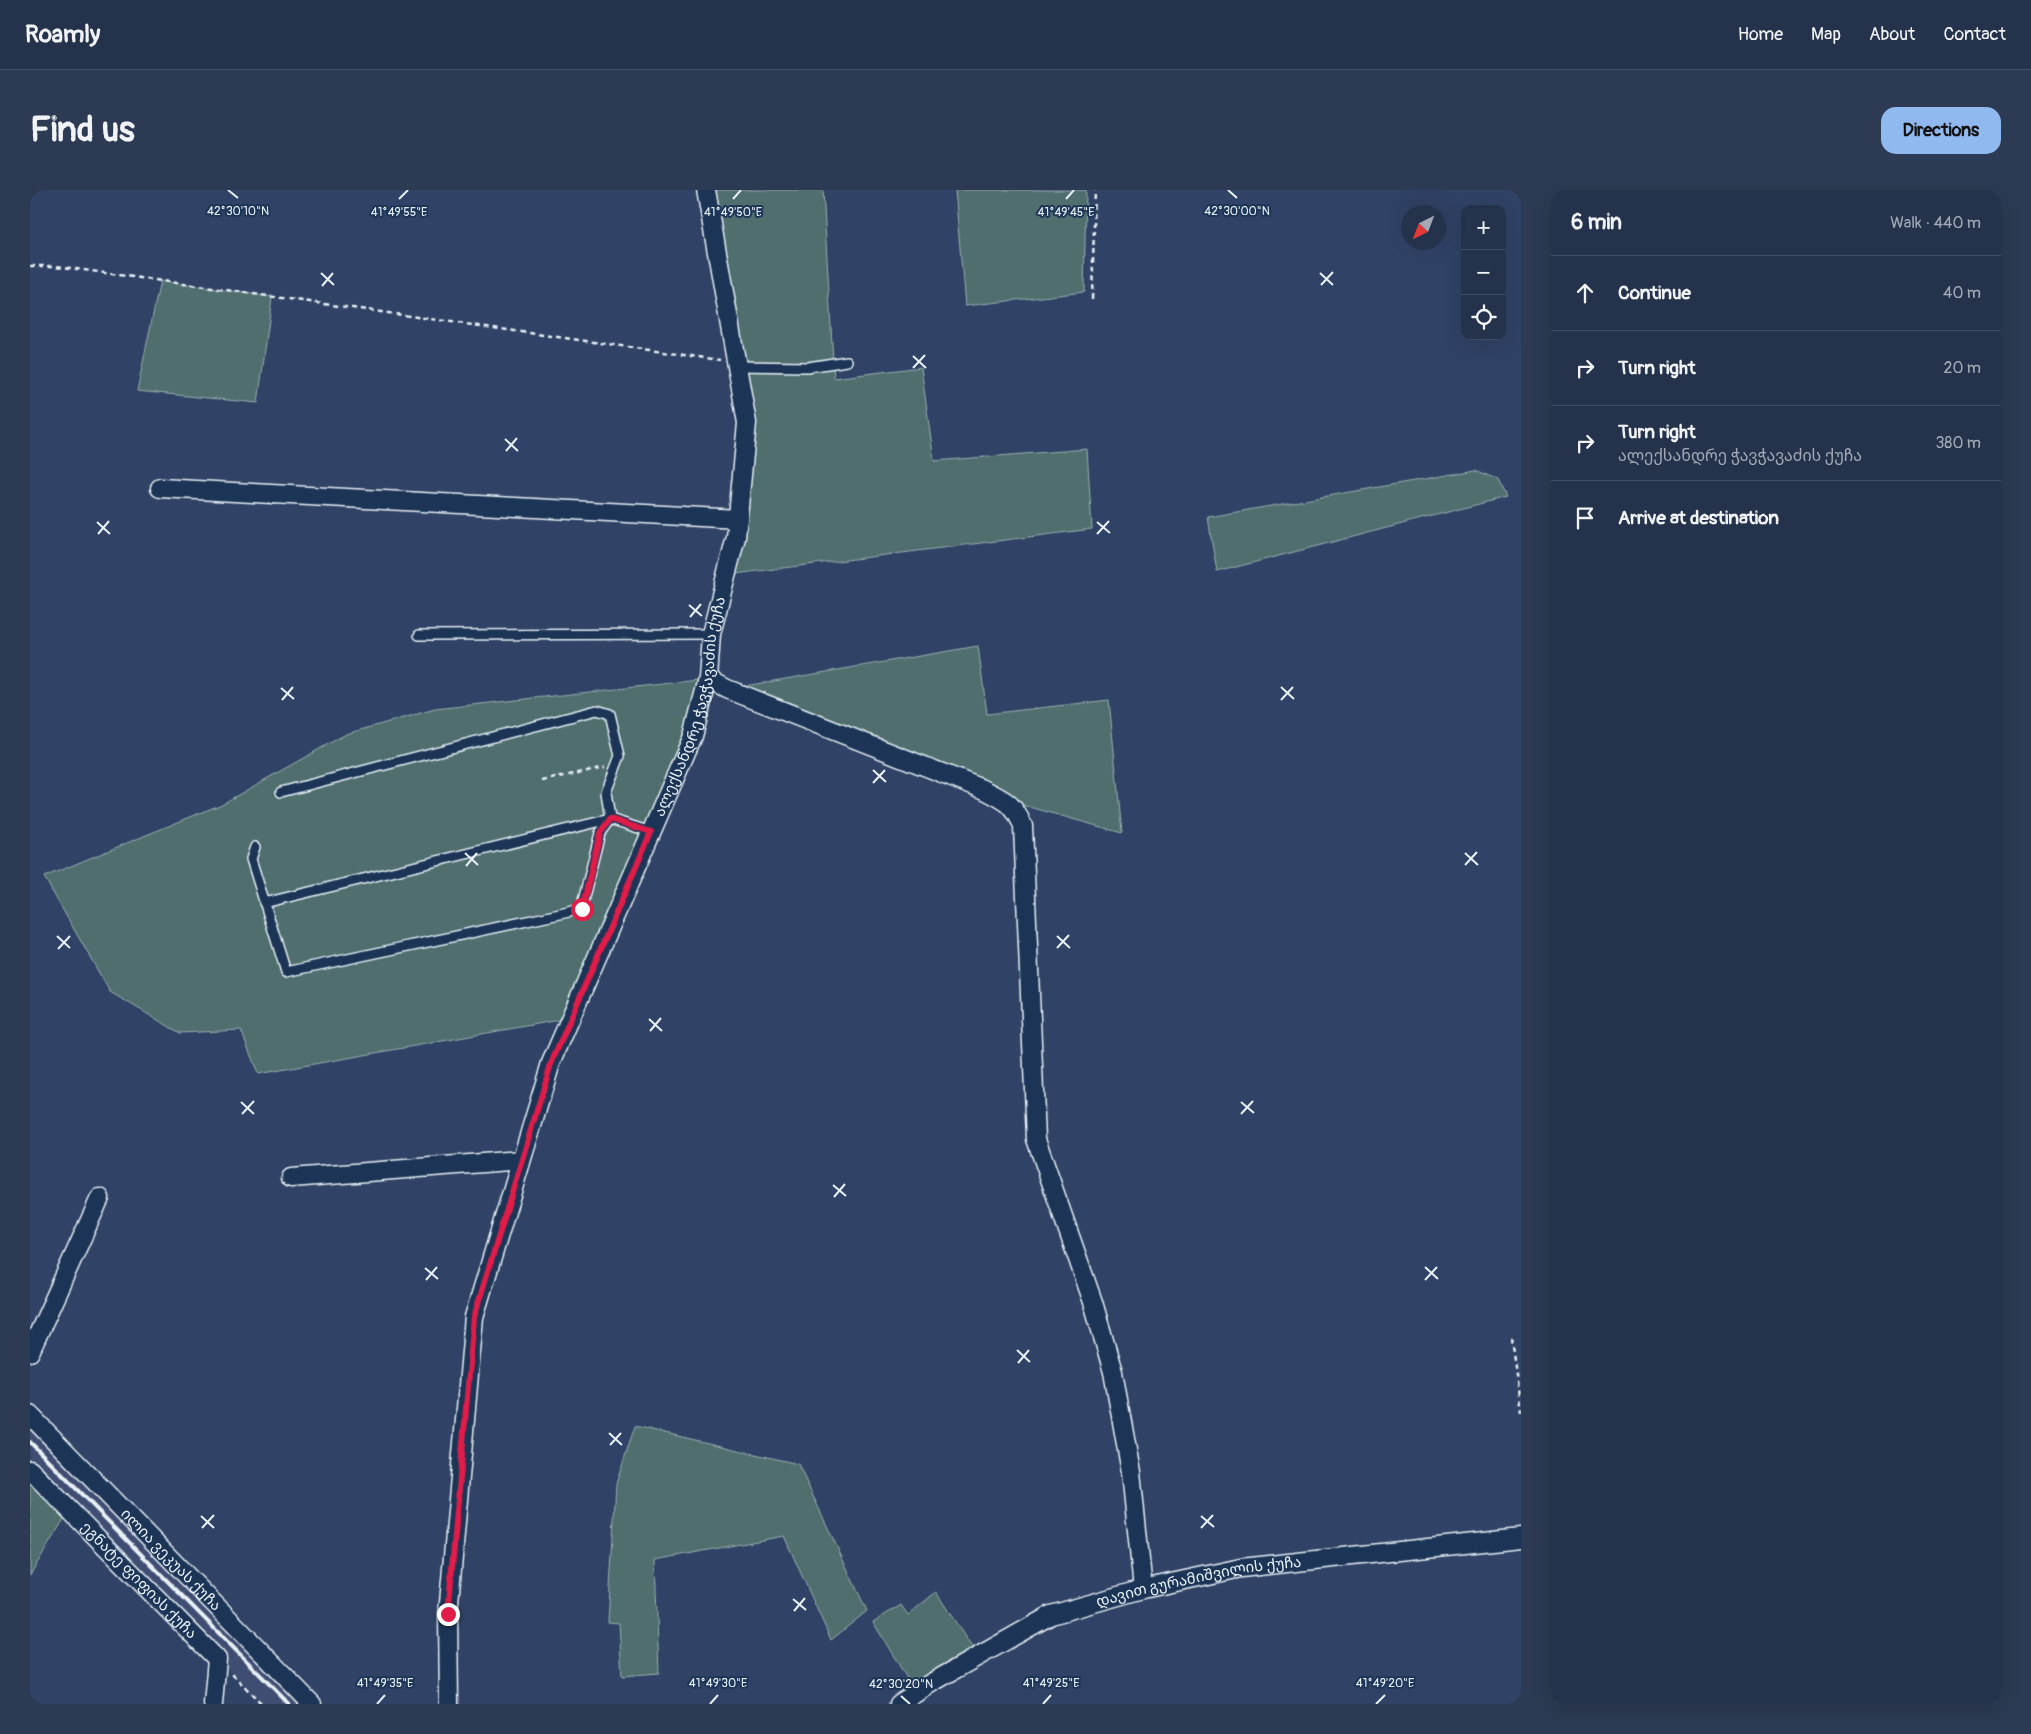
<!DOCTYPE html>
<html lang="en">
<head>
<meta charset="utf-8">
<style>
  body { margin:0; font-family:Pangolin,"Noto Sans Georgian",sans-serif; background:#2c3a53; color:#f1f3f6 }
  .controls { position:absolute; right:15px; top:15px; display:grid; overflow:hidden; border-radius:10px; box-shadow:0 5px 20px #0002 }
  .controls button { width:45px; height:45px; display:grid; place-items:center; padding:0; border:0; border-bottom:1px solid #414d64; background:#24324c; color:#f1f3f6; font:25px sans-serif }
  .compass { position:absolute; left:1371px; top:15px; width:45px; height:45px; border-radius:50%; background:#24324c; box-shadow:0 5px 20px #0002; rotate:222deg }
  .stop { position:absolute; width:15px; height:15px; margin:-11px; border:4px solid #e11d48; border-radius:50%; background:#fff }
  .stop.end { background:#e11d48; border-color:#fff; box-shadow:0 1px 5px #0008 }
  .list { margin:0; padding:0; list-style:none }
  h2 { display:flex; justify-content:space-between; align-items:center; height:65px; margin:0; padding:0 20px; font-size:21px }
  h2 small { font-size:16px; font-weight:400; color:#a3aab5 }
  .list li { display:grid; grid-template-columns:32px 1fr auto; gap:15px; align-items:center; box-sizing:border-box; height:75px; padding:0 20px; border-top:1px solid #414d64 }
  .list b { display:block; font-size:19px; white-space:nowrap }
  .list p { margin:0; font-size:16px; white-space:nowrap; color:#a3aab5 }
  .list em { font-size:16px; font-style:normal; color:#a3aab5 }
  .icon { flex:none; width:28px; height:28px; fill:none; stroke:currentColor; stroke-width:2; stroke-linecap:round; stroke-linejoin:round }
  .map { position:relative; flex:none; width:1491px; height:1514px; overflow:hidden; border-radius:15px }
  header { display:flex; align-items:center; gap:30px; box-sizing:border-box; height:70px; padding:0 25px; background:#24324c; border-bottom:1px solid #414d64 }
  header strong { font-size:24px }
  nav { display:flex; gap:28px; margin-inline-start:auto; font-size:18px }
  .intro { display:flex; align-items:center; justify-content:space-between; box-sizing:border-box; height:120px; padding:0 30px }
  h1 { margin:0; font-size:35px }
  .button { padding:12px 22px; border-radius:15px; background:#90b9f0; color:#111; font-size:18px; font-weight:700 }
  main { display:flex; gap:30px; padding:0 30px }
  aside { flex:1; background:#24324c; border-radius:15px; box-shadow:0 5px 20px #0002 }
  .map>svg:first-child { display:block }
  .built { fill:#404e72 }
  .green { fill:#4f6e6d; stroke:#9cb0b2 }
  .lines { fill:none; stroke-linecap:round; stroke-linejoin:round }
  .lane-casing { stroke:#e8f1f8; stroke-width:12 }
  .street-casing { stroke:#e8f1f8; stroke-width:21 }
  .path { stroke:#e8f1f8; stroke-width:2.5; stroke-dasharray:5 4; stroke-linecap:butt }
  .lane { stroke:#1d3557; stroke-width:9 }
  .street { stroke:#1d3557; stroke-width:18 }
  .rail { stroke:#e8f1f8; stroke-width:4 }
  .route { stroke:#e11d48; stroke-width:6 }
  .ticks { fill:none; stroke:#e8f1f8; stroke-width:2 }
  .labels { text-anchor:middle; stroke-width:4; stroke-linejoin:round; paint-order:stroke }
  .street-label { font-size:15px; fill:#e8f1f8; stroke:#1d3557 }
  .ticks-label { font-size:12px; text-anchor:middle; fill:#e8f1f8; stroke:#1d3557; stroke-width:4; stroke-linejoin:round; paint-order:stroke }
</style>
</head>
<body>
<header>
<strong>Roamly</strong>
<nav><a>Home</a><a>Map</a><a>About</a><a>Contact</a></nav>
</header>
<div class="intro"><h1>Find us</h1><a class="button">Directions</a></div>
<main>
<div class="map">
<svg width="1491" height="1514" viewBox="0 0 1491 1514">
  <rect width="100%" height="100%" fill="#304265"/>
  <filter id="ink" filterUnits="userSpaceOnUse"><feTurbulence type="fractalNoise" baseFrequency=".02" numOctaves="2"/><feDisplacementMap in="SourceGraphic" scale="10" xChannelSelector="R" yChannelSelector="G"/><feConvolveMatrix kernelMatrix="1 2 1 2 8 2 1 2 1" color-interpolation-filters="sRGB"/></filter>
  <g filter="url(#ink)">
    <polygon class="built" points="0,1225 282,1514 232,1514 0,1280"/>
    <g class="green">
      <polygon points="676,0 793,0 804,188 891,177 904,271 1057,259 1062,339 697,385 717,233"/>
      <polygon points="925,0 1056,0 1054,102 935,116"/>
      <polygon points="130,91 242,107 228,213 107,201"/>
      <polygon points="1446,280 1468,290 1476,307 1187,382 1178,327"/>
      <polygon points="948,456 957,524 1079,510 1092,643 975,610 697,499"/>
      <polygon points="678,489 541,828 228,884 211,840 150,843 80,802 14,687 192,614 316,544 405,519"/>
      <polygon points="605,1236 768,1274 837,1421 801,1450 754,1346 625,1370 629,1483 592,1486 589,1433 578,1432 586,1294"/>
      <polygon points="0,1280 40,1319 0,1385"/>
      <polygon points="906,1402 948,1467 886,1503 843,1432 871,1415 878,1425"/>
    </g>
    <g class="lines">
      <defs>
        <g id="lane">
          <polyline points="708,176 778,177 817,171"/>
          <polyline points="389,445 681,444"/>
          <polyline points="225,657 221,669 256,782 530,724 551,719 570,643 580,629 576,602 590,566 580,524 567,520 251,602"/>
          <polyline points="234,713 580,629 621,642"/>
        </g>
        <g id="street">
          <polyline points="130,298 708,329"/>
          <path d="M678,489L697,499L953,599C974,610 983,612 993,636L1006,949L1063,1112L1083,1182L1101,1282L1113,1399"/>
          <polyline points="261,988 491,970"/>
          <polyline points="0,1162 70,1008"/>
          <path id="s1" d="M0,1225L282,1514"/>
          <path id="s2" d="M0,1280L187,1469L183,1514"/>
          <path id="s3" d="M419,1514L418,1424L444,1127L521,873L663,546L678,489L681,444L706,347L717,233L676,0"/>
          <path id="s4" d="M869,1514L901,1493L1021,1425L1113,1399L1211,1378L1491,1348"/>
        </g>
      </defs>
      <use href="#lane" class="lane-casing"/>
      <use href="#street" class="street-casing"/>
      <g class="path">
        <polyline points="0,76 26,76 690,170"/>
        <polyline points="1062,109 1065,0"/>
        <polyline points="512,591 575,577"/>
        <polyline points="1481,1147 1491,1222"/>
        <polyline points="202,1484 232,1514"/>
      </g>
      <use href="#lane" class="lane"/>
      <use href="#street" class="street"/>
      <polyline class="rail" points="0,1252 259,1514"/>
    </g>
  </g>
  <g class="lines" filter="url(#ink)">
    <polyline class="route" points="418,1424 444,1127 521,874 621,642 580,629 570,643 552,719"/>
  </g>
  <path class="ticks" d="M198,0L208,8M1198,0L1207,8M369,9L378,0M703,9L711,0M1036,9L1044,0M291,83L304,95M1290,83L1303,95M1291,95L1303,82M292,96L303,83M883,166L896,178M883,178L895,165M475,249L488,261M476,261L487,248M67,332L80,344M1067,332L1080,343M68,344L79,331M1067,344L1079,331M659,415L672,426M660,427L671,414M1251,497L1264,509M251,498L264,509M252,510L263,497M1251,510L1263,497M843,580L856,592M843,593L855,580M435,663L448,675M1435,663L1448,675M1435,675L1447,662M436,676L447,663M27,746L40,758M1027,746L1040,758M1027,758L1039,745M28,759L40,746M619,829L632,841M620,841L631,828M211,912L224,924M1211,912L1224,923M212,924L224,911M1211,924L1223,911M803,995L816,1006M804,1007L815,994M1395,1077L1408,1089M395,1078L408,1089M396,1090L407,1077M1395,1090L1407,1077M987,1160L1000,1172M988,1173L999,1160M579,1243L592,1255M580,1255L591,1243M171,1326L184,1338M1171,1326L1184,1337M172,1338L184,1325M1171,1338L1183,1325M763,1409L776,1420M764,1421L775,1408M871,1506L880,1514M347,1514L355,1505M680,1514L688,1505M1013,1514L1021,1505M1346,1514L1355,1505"/>
  <g class="labels">
    <g class="street-label">
      <text dy="5" stroke="none"><textPath href="#s3" startOffset="1038">ალექსანდრე ჭავჭავაძის ქუჩა</textPath></text>
      <text dy="5" stroke="none"><textPath href="#s1" startOffset="202">ილია ვეკუას ქუჩა</textPath></text>
      <text dy="5" stroke="none"><textPath href="#s2" startOffset="155">ეგნატე ფიფიას ქუჩა</textPath></text>
      <text dy="5" stroke="none"><textPath href="#s4" startOffset="328">დავით გურამიშვილის ქუჩა</textPath></text>
    </g>
  </g>
  <g class="ticks-label">
    <text x="208" y="25">42°30'10"N</text>
    <text x="1207" y="25">42°30'00"N</text>
    <text x="369" y="26">41°49'55"E</text>
    <text x="703" y="26">41°49'50"E</text>
    <text x="1036" y="26">41°49'45"E</text>
    <text x="355" y="1497">41°49'35"E</text>
    <text x="688" y="1497">41°49'30"E</text>
    <text x="1021" y="1497">41°49'25"E</text>
    <text x="1355" y="1497">41°49'20"E</text>
    <text x="871" y="1498">42°30'20"N</text>
  </g>
</svg>
<div class="controls">
<button>+</button>
<button>−</button>
<button><svg class="icon" aria-label="locate" viewBox="0 0 24 24"><circle cx="12" cy="12" r="6"/><path d="M12 2v4M12 18v4M2 12h4M18 12h4"/></svg></button>
</div>
<svg class="compass" viewBox="-18 -18 36 36"><path d="M0-13l5 13h-10z" fill="#e53935"/><path d="M0 13l5-13h-10z" fill="#a3aab5"/></svg>
<div class="stop" style="left:552px;top:719px"></div>
<div class="stop end" style="left:418px;top:1424px"></div>
</div>
<aside>
<h2>6 min<small>Walk · 440 m</small></h2>
<ul class="list">
<li><svg class="icon" aria-label="ahead" viewBox="0 0 24 24"><path d="M12 20V5M6 11l6-6 6 6"/></svg><div><b>Continue</b></div><em>40 m</em></li>
<li><svg class="icon" aria-label="right" viewBox="0 0 24 24"><path d="M7 20v-9h11M14 6l5 5-5 5"/></svg><div><b>Turn right</b></div><em>20 m</em></li>
<li><svg class="icon" aria-label="right" viewBox="0 0 24 24"><path d="M7 20v-9h11M14 6l5 5-5 5"/></svg><div><b>Turn right</b><p>ალექსანდრე ჭავჭავაძის ქუჩა</p></div><em>380 m</em></li>
<li><svg class="icon" aria-label="arrive" viewBox="0 0 24 24"><path d="M6 21V4h12l-3 4 3 4H6"/></svg><div><b>Arrive at destination</b></div></li>
</ul>
</aside>
</main>
</body>
</html>
